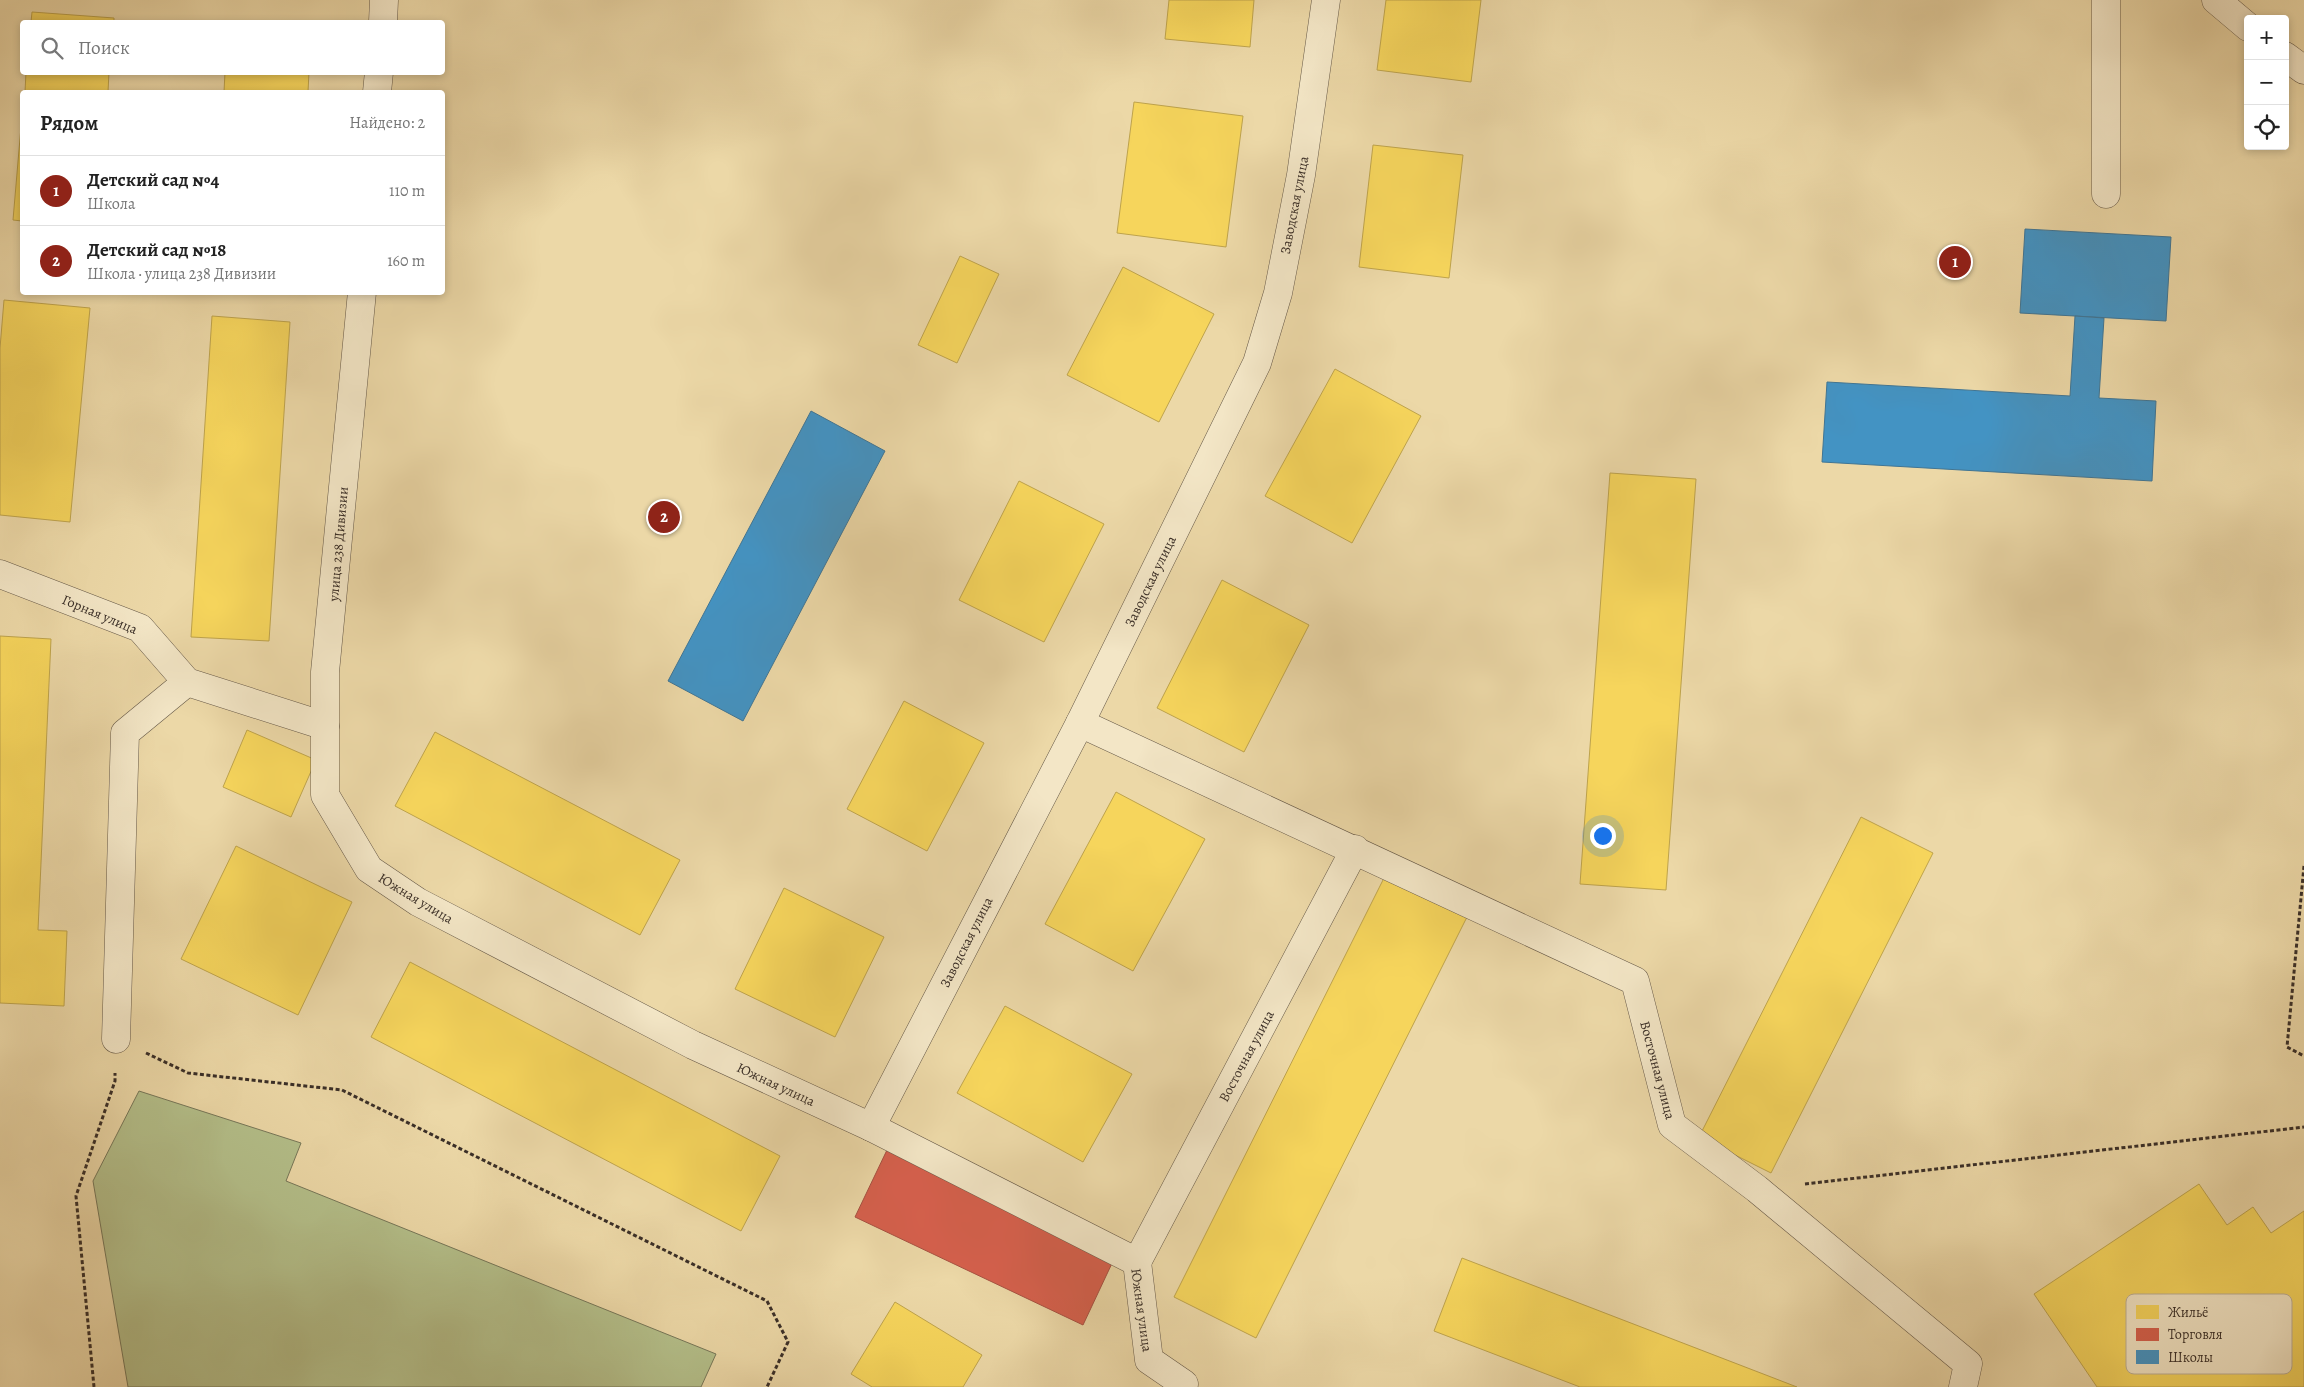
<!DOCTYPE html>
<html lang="ru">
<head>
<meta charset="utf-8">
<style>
  body { margin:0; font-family:Alegreya,serif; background:#f6f6f6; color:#222 }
  .controls { position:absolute; right:15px; top:15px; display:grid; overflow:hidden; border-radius:5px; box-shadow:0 2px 8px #0003 }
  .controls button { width:45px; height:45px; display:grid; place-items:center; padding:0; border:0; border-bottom:1px solid #e0e0e0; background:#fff; color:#222; font:25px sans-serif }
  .you { position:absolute; left:1602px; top:835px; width:18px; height:18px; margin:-12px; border:4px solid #fff; border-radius:50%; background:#1a73e8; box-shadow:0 0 0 8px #1a73e833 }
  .badge { display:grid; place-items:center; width:32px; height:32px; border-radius:50%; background:#8f2418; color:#fff; font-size:16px; font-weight:700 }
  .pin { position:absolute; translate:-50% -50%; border:2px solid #fff; box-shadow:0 1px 5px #0006 }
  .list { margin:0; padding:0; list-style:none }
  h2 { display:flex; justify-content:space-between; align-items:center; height:65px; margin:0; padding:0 20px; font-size:21px }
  h2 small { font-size:16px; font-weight:400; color:#767676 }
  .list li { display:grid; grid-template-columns:32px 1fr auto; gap:15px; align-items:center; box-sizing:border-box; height:70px; padding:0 20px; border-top:1px solid #e0e0e0 }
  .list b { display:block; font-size:19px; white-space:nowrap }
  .list p { margin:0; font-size:16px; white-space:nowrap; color:#767676 }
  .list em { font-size:16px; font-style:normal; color:#767676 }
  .icon { flex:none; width:28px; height:28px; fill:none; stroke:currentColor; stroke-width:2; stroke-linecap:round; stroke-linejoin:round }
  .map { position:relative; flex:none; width:2304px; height:1387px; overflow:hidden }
  .search { position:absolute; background:#fff; box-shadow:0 2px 8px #0003; left:20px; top:20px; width:425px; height:55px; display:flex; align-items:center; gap:12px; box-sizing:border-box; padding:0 18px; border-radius:5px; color:#767676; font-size:19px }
  .panel { position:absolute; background:#fff; box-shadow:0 2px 8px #0003; left:20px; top:90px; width:425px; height:205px; border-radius:5px }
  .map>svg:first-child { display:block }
  .green { fill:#b4bf8a; stroke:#777759 }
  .homes { fill:#f6d55c; stroke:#bea34c }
  .shops { fill:#d6604d; stroke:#a75142 }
  .schools { fill:#4393c3; stroke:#407594 }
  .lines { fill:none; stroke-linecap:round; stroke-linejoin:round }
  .minor-casing { stroke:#665948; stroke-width:29 }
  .path { stroke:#3a2f28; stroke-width:3; stroke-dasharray:4 2.5; stroke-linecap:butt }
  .minor { stroke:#f3e6c6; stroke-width:28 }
  .labels { text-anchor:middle; stroke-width:5; stroke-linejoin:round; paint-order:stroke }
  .street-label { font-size:14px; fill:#3a2f28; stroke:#f3e6c6 }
  .key { fill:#f3e6c6; stroke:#bcaf97; stroke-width:1 }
  .key-label { font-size:14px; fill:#3a2f28 }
</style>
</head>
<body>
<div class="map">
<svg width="2304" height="1387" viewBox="0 0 2304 1387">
  <rect width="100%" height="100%" fill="#ecd8a7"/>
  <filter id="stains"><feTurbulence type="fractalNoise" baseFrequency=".004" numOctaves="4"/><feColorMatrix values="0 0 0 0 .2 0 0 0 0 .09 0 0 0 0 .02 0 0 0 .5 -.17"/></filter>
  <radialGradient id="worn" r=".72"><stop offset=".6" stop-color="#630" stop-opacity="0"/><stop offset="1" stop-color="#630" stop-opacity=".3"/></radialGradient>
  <polygon class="green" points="139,1091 301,1143 286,1181 716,1354 701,1387 128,1387 93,1181"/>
  <g class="homes">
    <polygon points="1169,0 1254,0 1250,47 1165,39"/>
    <polygon points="1386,0 1481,0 1471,82 1377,70"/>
    <polygon points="32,12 114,18 114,22 31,22"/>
    <polygon points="26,72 109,72 108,92 25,92"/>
    <polygon points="225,72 309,72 308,92 224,92"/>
    <polygon points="1134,102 1243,116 1226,247 1117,233"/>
    <polygon points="22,115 22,221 13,220"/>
    <polygon points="1373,145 1463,155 1449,278 1359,267"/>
    <polygon points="960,256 999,274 957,363 918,345"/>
    <polygon points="1123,267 1214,314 1159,422 1067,375"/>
    <polygon points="4,300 90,308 70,522 0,515 0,348"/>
    <polygon points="212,316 290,322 269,641 191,637"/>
    <polygon points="1335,369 1421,416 1352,543 1265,496"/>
    <polygon points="1610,473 1696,479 1666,890 1580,884"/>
    <polygon points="1019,481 1104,524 1044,642 959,600"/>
    <polygon points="1222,580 1309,625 1244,752 1157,708"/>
    <polygon points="0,636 51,639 38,930 67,931 64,1006 0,1003"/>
    <polygon points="904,701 984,743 927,851 847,809"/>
    <polygon points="247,730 316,760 291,817 223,787"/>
    <polygon points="435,732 680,860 640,935 395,806"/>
    <polygon points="1116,792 1205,839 1133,971 1045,924"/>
    <polygon points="1861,817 1933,853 1771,1173 1699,1137"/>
    <polygon points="236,846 352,902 298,1015 181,959"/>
    <polygon points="1385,876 1467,917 1256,1338 1174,1297"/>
    <polygon points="784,888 884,937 835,1037 735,989"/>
    <polygon points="410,962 780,1156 741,1231 371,1037"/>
    <polygon points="1005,1006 1132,1074 1083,1162 957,1093"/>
    <polygon points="2199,1184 2227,1225 2253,1207 2271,1233 2304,1211 2304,1387 2097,1387 2034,1294"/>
    <polygon points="1462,1258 1797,1387 1580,1387 1434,1331"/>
    <polygon points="895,1302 982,1355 963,1387 872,1387 851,1374"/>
  </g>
  <polygon class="shops" points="887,1150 1114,1259 1083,1325 855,1217"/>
  <g class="schools">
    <polygon points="2025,229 2171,237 2166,321 2020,313"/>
    <polygon points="2075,316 2104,318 2099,398 2156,401 2152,481 1822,462 1827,382 2070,396"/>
    <polygon points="811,411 885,451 743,721 668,681"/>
  </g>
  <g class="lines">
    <defs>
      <g id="minor">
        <polyline points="2106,0 2106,194"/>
        <polyline points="2216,0 2248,27"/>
        <polyline points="383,22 384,0"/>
        <polyline points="2285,56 2304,70"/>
        <polyline points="377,92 379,72"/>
        <polyline points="362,292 325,672 325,795 369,869 418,902 693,1045 871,1127 1137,1262 1149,1360 1184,1384 1183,1387"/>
        <polyline points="0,574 140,628 187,682 325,726"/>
        <polyline points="1080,723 1635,981 1672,1125 1757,1189 1968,1364 1963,1387"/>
        <polyline points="116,1039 125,733 187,682"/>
        <polyline points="871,1127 1080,723 1257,363 1278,293 1301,175 1326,0"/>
        <polyline points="1137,1262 1355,849"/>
      </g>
    </defs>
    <use href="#minor" class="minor-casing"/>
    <g class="path">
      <polyline points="2304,866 2287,1047 2304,1056"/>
      <polyline points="146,1053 188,1073 342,1090 767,1301 788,1342 767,1387"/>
      <polyline points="1805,1184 2304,1127"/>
      <polyline points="94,1387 76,1196 115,1081 115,1073"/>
    </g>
    <use href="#minor" class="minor"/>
  </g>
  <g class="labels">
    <g class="street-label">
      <text transform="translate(1294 205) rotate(-79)" y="5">Заводская улица</text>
      <text transform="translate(338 544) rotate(-85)" y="5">улица 238 Дивизии</text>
      <text transform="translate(1150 581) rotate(-64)" y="5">Заводская улица</text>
      <text transform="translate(100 614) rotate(23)" y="5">Горная улица</text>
      <text transform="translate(416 898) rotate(31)" y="5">Южная улица</text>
      <text transform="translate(966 942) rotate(-63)" y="5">Заводская улица</text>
      <text transform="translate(1246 1056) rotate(-62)" y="5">Восточная улица</text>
      <text transform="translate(1658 1070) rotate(75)" y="5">Восточная улица</text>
      <text transform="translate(776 1084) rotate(25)" y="5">Южная улица</text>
      <text transform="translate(1142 1310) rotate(82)" y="5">Южная улица</text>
    </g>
  </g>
  <rect x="2126" y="1294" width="166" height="80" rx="8" class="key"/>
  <rect x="2136" y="1305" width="23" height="14" fill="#f6d55c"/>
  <rect x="2136" y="1328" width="23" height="13" fill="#d6604d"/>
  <rect x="2136" y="1350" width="23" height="14" fill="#4393c3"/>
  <g class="key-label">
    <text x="2168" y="1317">Жильё</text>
    <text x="2168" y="1339">Торговля</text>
    <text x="2168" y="1362">Школы</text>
  </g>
  <rect width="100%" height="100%" filter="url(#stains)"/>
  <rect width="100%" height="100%" fill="url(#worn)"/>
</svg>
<div class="controls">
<button>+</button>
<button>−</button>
<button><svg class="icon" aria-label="locate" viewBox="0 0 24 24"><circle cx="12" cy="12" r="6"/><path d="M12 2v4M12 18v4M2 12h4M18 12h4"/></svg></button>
</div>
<div class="you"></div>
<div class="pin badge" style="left:1955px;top:262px">1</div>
<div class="pin badge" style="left:664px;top:517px">2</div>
<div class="search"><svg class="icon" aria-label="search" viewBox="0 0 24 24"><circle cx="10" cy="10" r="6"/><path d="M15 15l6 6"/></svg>Поиск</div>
<section class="panel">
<h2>Рядом<small>Найдено: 2</small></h2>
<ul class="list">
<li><span class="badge">1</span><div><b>Детский сад №4</b><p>Школа</p></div><em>110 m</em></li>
<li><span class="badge">2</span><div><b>Детский сад №18</b><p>Школа · улица 238 Дивизии</p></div><em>160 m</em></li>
</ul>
</section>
</div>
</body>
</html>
